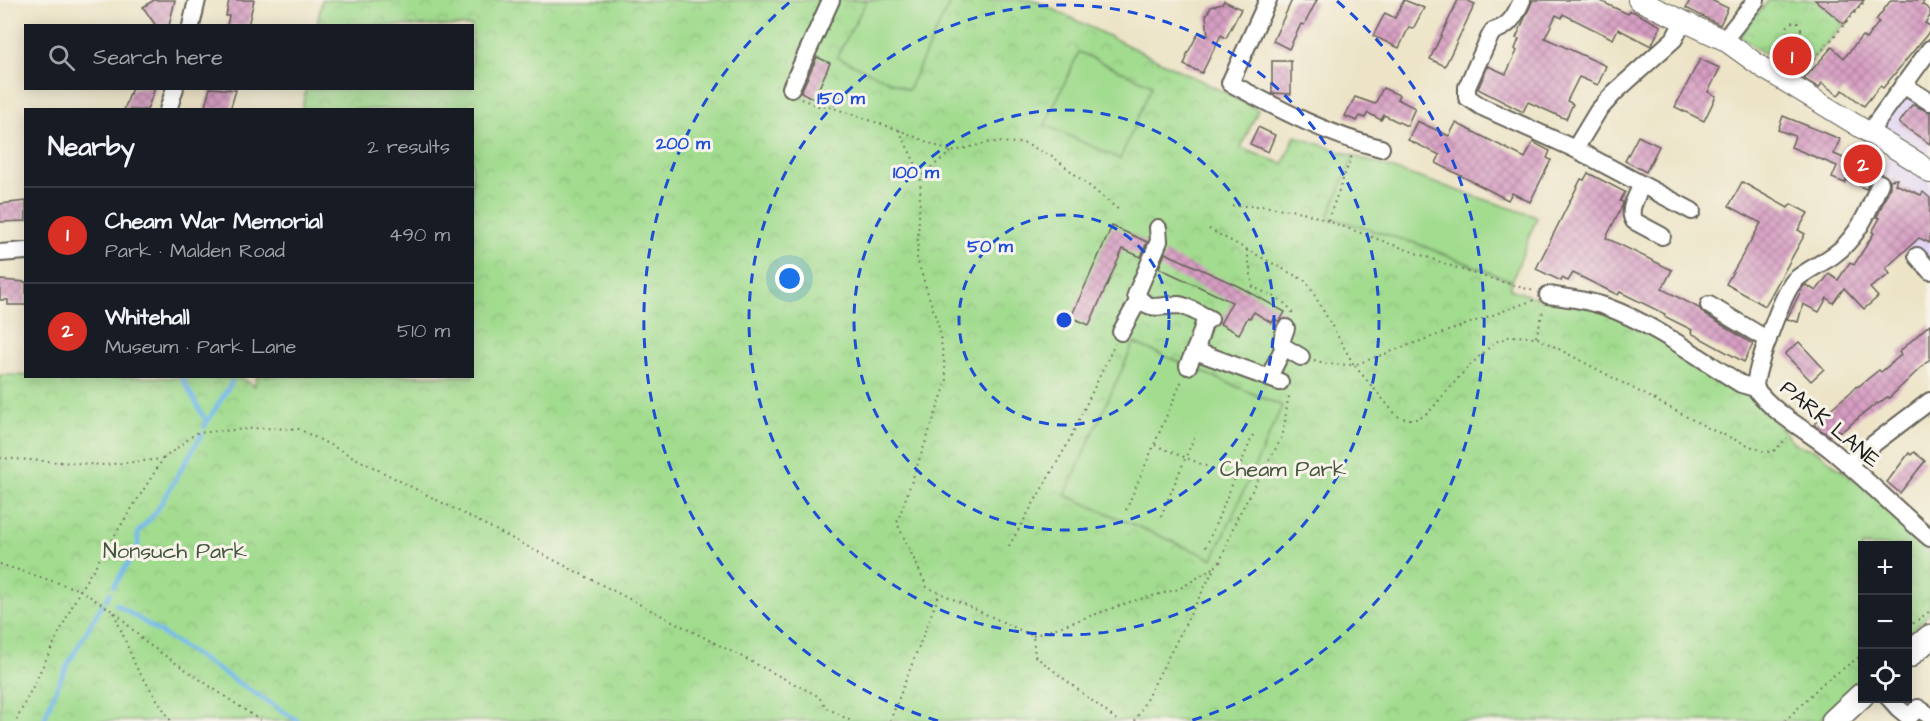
<!DOCTYPE html>
<html lang="en">
<head>
<meta charset="utf-8">
<style>
  body { margin:0; font-family:"Architects Daughter",sans-serif; background:#20242c; color:#f1f3f6 }
  .controls { position:absolute; right:18px; bottom:18px; display:grid; overflow:hidden; border-radius:0px; box-shadow:0 3px 15px #0003 }
  .controls button { width:54px; height:54px; display:grid; place-items:center; padding:0; border:0; border-bottom:2px solid #363941; background:#171b24; color:#f1f3f6; font:30px sans-serif }
  .you { position:absolute; left:790px; top:279px; width:21px; height:21px; margin:-15px; border:4px solid #fff; border-radius:50%; background:#1a73e8; box-shadow:0 0 0 9px #1a73e833 }
  .badge { display:grid; place-items:center; width:39px; height:39px; border-radius:50%; background:#d93025; color:#fff; font-size:20px; font-weight:700 }
  .pin { position:absolute; translate:-50% -50%; border:3px solid #fff; box-shadow:0 2px 6px #0006 }
  .list { margin:0; padding:0; list-style:none }
  h2 { display:flex; justify-content:space-between; align-items:center; height:78px; margin:0; padding:0 24px; font-size:26px }
  h2 small { font-size:20px; font-weight:400; color:#9ea1a6 }
  .list li { display:grid; grid-template-columns:39px 1fr auto; gap:18px; align-items:center; box-sizing:border-box; height:96px; padding:0 24px; border-top:2px solid #363941 }
  .list b { display:block; font-size:22px; white-space:nowrap }
  .list p { margin:0; font-size:20px; white-space:nowrap; color:#9ea1a6 }
  .list em { font-size:20px; font-style:normal; color:#9ea1a6 }
  .icon { flex:none; width:33px; height:33px; fill:none; stroke:currentColor; stroke-width:2; stroke-linecap:round; stroke-linejoin:round }
  .map { position:relative; flex:none; width:1930px; height:721px; overflow:hidden }
  .search { position:absolute; background:#171b24; box-shadow:0 3px 15px #0003; left:24px; top:24px; width:450px; height:66px; display:flex; align-items:center; gap:15px; box-sizing:border-box; padding:0 21px; border-radius:0px; color:#9ea1a6; font-size:22px }
  .panel { position:absolute; background:#171b24; box-shadow:0 3px 15px #0003; left:24px; top:108px; width:450px; height:270px; border-radius:0px }
  .map>svg:first-child { display:block }
  .built { fill:#e0d4f4 }
  .park { fill:url(#park-crowns); stroke:#5f7c56; stroke-width:1.5 }
  .garden { fill:#a2dc8f; stroke:#5f7c56; stroke-width:1.5 }
  .lines { fill:none; stroke-linecap:round; stroke-linejoin:round }
  .stream { stroke:#77baed; stroke-width:4.5 }
  .building { fill:url(#building-cross-hatch) }
  .minor-casing { stroke:#656258; stroke-width:20 }
  .major-casing { stroke:#656258; stroke-width:22 }
  .highway-casing { stroke:#656258; stroke-width:27 }
  .path { stroke:#656258; stroke-width:2; stroke-dasharray:1.5 4.5; stroke-linecap:butt }
  .minor { stroke:#fff; stroke-width:16 }
  .major { stroke:#fff; stroke-width:20 }
  .highway { stroke:#fff; stroke-width:24 }
  .ring { fill:none; stroke:#1d4ed8; stroke-width:3; stroke-dasharray:10 8 }
  .labels { text-anchor:middle; stroke-width:6; stroke-linejoin:round; paint-order:stroke }
  .street-label { font-size:22px; fill:#1c1c1c; stroke:#f7f3e8 }
  .park-label { font-size:22px; fill:#44563e; stroke:#f7f3e8 }
  .centre { fill:#1d4ed8; stroke:#f7f3e8; stroke-width:3 }
  .ring-label { font-size:18px; text-anchor:middle; font-weight:bold; fill:#1d4ed8; stroke:#f7f3e8; stroke-width:6; stroke-linejoin:round; paint-order:stroke }
</style>
</head>
<body>
<div class="map">
<svg width="1930" height="721" viewBox="0 0 1930 721">
  <defs>
    <pattern id="park-crowns" width="20" height="18" patternUnits="userSpaceOnUse" patternTransform="scale(1.5)"><rect width="20" height="18" fill="#a2dc8f"/><path d="M2 6a3 3 0 1 1 6 0M12 15a3 3 0 1 1 6 0" fill="none" stroke="#8bbc7b"/></pattern>
    <pattern id="building-cross-hatch" width="8" height="8" patternUnits="userSpaceOnUse" patternTransform="scale(1.5)"><rect width="8" height="8" fill="#d79ec3"/><path d="M0 0l8 8M0 8l8-8" fill="none" stroke="#ae809e"/></pattern>
  </defs>
  <rect width="100%" height="100%" fill="#f7f3e8"/>
  <filter id="ink" filterUnits="userSpaceOnUse"><feTurbulence type="fractalNoise" baseFrequency=".0167" numOctaves="2"/><feDisplacementMap in="SourceGraphic" scale="12" xChannelSelector="R" yChannelSelector="G"/><feConvolveMatrix kernelMatrix="1 2 1 2 8 2 1 2 1" color-interpolation-filters="sRGB"/></filter>
  <filter id="wash" filterUnits="userSpaceOnUse"><feTurbulence type="fractalNoise" baseFrequency=".008" numOctaves="4" result="noise"/><feDisplacementMap in="SourceGraphic" scale="24" xChannelSelector="R" yChannelSelector="G"/><feGaussianBlur stdDeviation="1.35" result="paint"/><feColorMatrix in="noise" values="0 0 0 0 0 0 0 0 0 0 0 0 0 0 0 0 0 1.4 0 .05"/><feComposite in="paint" operator="in"/></filter>
  <g filter="url(#wash)">
    <rect width="100%" height="100%" fill="#ede4c7"/>
    <polygon class="built" points="1911,85 1930,97 1930,276 1906,249 1901,232 1863,211 1888,157 1885,123"/>
    <g class="park">
      <polygon points="322,0 1034,0 1226,93 1258,110 1241,148 1283,164 1295,136 1354,156 1329,217 1418,244 1512,281 1510,289 1536,298 1591,307 1643,328 1759,404 1796,445 1815,450 1875,496 1930,553 1930,613 1908,634 1908,546 1862,546 1862,676 1819,721 0,721 0,375 242,379 255,386 257,376 472,376 472,110 302,109 306,89 472,88 472,26 317,25"/>
      <polygon points="1769,0 1815,0 1844,24 1797,76 1739,36"/>
    </g>
    <g class="garden">
      <polygon points="867,0 951,0 908,90 837,57"/>
      <polygon points="1079,52 1152,85 1120,159 1045,125"/>
      <polygon points="1354,156 1537,217 1512,281 1418,244 1328,217"/>
      <polygon points="1134,343 1282,406 1213,559 1065,495"/>
    </g>
    <g class="lines">
      <g class="stream">
        <polyline points="181,376 207,423"/>
        <polyline points="204,427 232,382"/>
        <polyline points="114,586 138,547 138,532 156,512 202,434"/>
        <polyline points="106,600 110,593"/>
        <polyline points="116,604 298,721"/>
        <path d="M44,721C57,679 80,643 102,605"/>
      </g>
    </g>
    <g id="blocks">
      <g class="building">
        <polygon points="154,0 175,0 169,26 156,26 143,7"/>
        <polygon points="229,0 254,0 248,26 227,26 229,16 226,16"/>
        <polygon points="1292,0 1317,0 1304,25 1301,24 1289,49 1273,41"/>
        <polygon points="1404,0 1424,8 1413,29 1409,27 1399,48 1373,36 1385,13 1395,18"/>
        <polygon points="1458,0 1466,0 1475,4 1445,66 1430,59"/>
        <polygon points="1533,0 1598,0 1628,14 1630,11 1634,12 1661,26 1651,46 1618,29 1613,39 1563,14 1562,18 1556,15 1545,38 1606,66 1598,85 1579,77 1567,101 1573,104 1566,119 1528,102 1523,112 1478,89 1488,66 1506,74 1517,51 1515,49 1519,39 1516,38"/>
        <polygon points="1690,0 1711,0 1728,8 1720,25 1686,8"/>
        <polygon points="1815,0 1864,0 1844,24"/>
        <polygon points="1891,0 1925,0 1922,4 1930,10 1930,16 1925,23 1930,26 1930,31 1883,88 1880,86 1864,106 1843,90 1838,95 1822,83 1819,88 1804,79 1832,47 1844,58 1862,36 1866,39 1879,22 1876,20"/>
        <polygon points="1224,1 1241,9 1226,38 1221,35 1202,73 1184,65 1187,57 1186,56 1199,32 1208,36 1206,16 1211,7 1222,4"/>
        <polygon points="817,57 830,63 814,99 801,92"/>
        <polygon points="1700,59 1720,68 1708,92 1716,96 1704,121 1675,107"/>
        <polygon points="1272,61 1291,61 1291,94 1272,93"/>
        <polygon points="132,88 155,88 147,110 124,110"/>
        <polygon points="210,88 236,90 230,110 204,110"/>
        <polygon points="1383,88 1399,95 1397,99 1415,108 1407,126 1384,115 1381,120 1368,113 1365,118 1360,116 1357,121 1345,116 1355,97 1375,104"/>
        <polygon points="1912,105 1930,112 1930,144 1899,123"/>
        <polygon points="1783,116 1840,139 1834,154 1877,172 1871,178 1866,189 1846,180 1845,183 1832,178 1837,166 1791,147 1795,136 1778,130"/>
        <polygon points="1417,121 1449,136 1456,123 1525,158 1533,142 1550,151 1547,158 1551,160 1530,202 1512,193 1508,200 1436,163 1440,155 1408,140"/>
        <polygon points="1258,127 1275,135 1268,152 1250,144"/>
        <polygon points="1638,136 1659,146 1646,172 1625,161"/>
        <polygon points="1588,173 1625,192 1620,201 1623,202 1622,206 1606,238 1672,270 1662,289 1699,308 1704,314 1753,344 1744,362 1691,333 1692,330 1664,316 1665,314 1620,292 1618,295 1573,273 1568,281 1562,278 1561,281 1536,269 1581,179 1584,180"/>
        <polygon points="1897,179 1895,184 1921,195 1923,192 1930,198 1930,243 1919,238 1886,268 1890,274 1870,288 1878,297 1864,309 1844,288 1833,303 1827,298 1819,312 1803,304 1798,322 1787,319 1803,287 1806,285 1816,291 1829,274 1838,280 1850,262 1854,265 1874,233 1872,232 1880,218 1877,217 1890,187 1890,180"/>
        <polygon points="1742,182 1788,208 1791,204 1808,213 1798,230 1805,234 1765,306 1726,284 1761,223 1729,206"/>
        <polygon points="26,201 26,221 0,222 0,204"/>
        <polygon points="1112,226 1147,242 1141,257 1123,249 1089,325 1071,317"/>
        <polygon points="1165,253 1238,286 1285,312 1281,319 1278,321 1274,319 1272,323 1254,312 1250,318 1248,317 1239,334 1220,324 1232,302 1159,268"/>
        <polygon points="0,280 26,282 26,305 8,305 8,300 0,300"/>
        <polygon points="1930,324 1930,359 1889,398 1887,397 1878,404 1877,403 1841,432 1838,430 1831,435 1828,435 1814,425 1818,421 1817,420 1851,392 1855,387 1859,386 1879,370 1881,372 1901,355 1899,352"/>
        <polygon points="1799,342 1824,369 1811,381 1785,354"/>
        <polygon points="1914,452 1925,461 1900,493 1887,482 1909,453 1911,455"/>
      </g>
    </g>
  </g>
  <g filter="url(#ink)">
    <use href="#blocks" fill-opacity="0" stroke="#656258" stroke-width="1.5"/>
    <g class="lines">
      <defs>
        <g id="minor">
          <path d="M1268,0L1230,83C1279,109 1327,135 1381,148"/>
          <path d="M1522,0C1516,14 1510,27 1493,31L1489,38L1467,87V97L1482,107L1575,149L1598,111L1615,92L1674,39L1683,22"/>
          <polyline points="191,26 197,0"/>
          <polyline points="1724,40 1756,0"/>
          <polyline points="1903,85 1930,102"/>
          <polyline points="791,88 831,0"/>
          <polyline points="168,110 175,88"/>
          <polyline points="1868,134 1930,49"/>
          <polyline points="1575,149 1692,211"/>
          <path d="M1880,183C1871,204 1863,226 1847,243C1833,260 1811,266 1795,280C1783,292 1755,370 1755,388C1774,414 1805,429 1830,449C1864,477 1896,509 1930,538"/>
          <path d="M1641,186C1637,197 1627,210 1634,221L1662,236"/>
          <path d="M1158,228L1159,241L1136,295C1151,313 1160,305 1179,305C1188,306 1201,315 1210,319"/>
          <polyline points="0,253 26,251"/>
          <polyline points="1917,256 1930,271"/>
          <path d="M1548,295C1568,298 1588,300 1607,307C1655,325 1698,357 1741,384L1755,388"/>
          <polyline points="1709,305 1768,340"/>
          <polyline points="1286,328 1281,342 1284,347 1301,357"/>
          <polyline points="1121,332 1139,299"/>
          <polyline points="1195,351 1280,382"/>
          <polyline points="1188,366 1198,343 1206,317"/>
          <polyline points="1269,377 1284,347"/>
          <polyline points="1847,464 1930,401"/>
          <polyline points="1889,698 1898,708 1909,717 1918,708 1930,716"/>
        </g>
        <polyline id="major" points="1638,0 1724,40 1763,68 1917,162 1930,173"/>
        <g id="highway">
          <polyline points="1908,656 1930,637"/>
          <polyline points="1834,721 1862,695"/>
        </g>
      </defs>
      <use href="#minor" class="minor-casing"/>
      <use href="#major" class="major-casing"/>
      <use href="#highway" class="highway-casing"/>
      <g class="path">
        <circle cx="1794" cy="29" r="7"/>
        <polyline points="1773,56 1790,35"/>
        <polyline points="1803,72 1866,0"/>
        <polyline points="801,99 821,107 827,106 899,130 951,152 990,142 1023,143 1051,155 1119,210"/>
        <polyline points="899,130 921,175"/>
        <polyline points="951,152 921,175 917,259 939,328 947,381 897,523 927,587 1033,636 1035,656 1118,721"/>
        <polyline points="1232,206 1263,206 1303,212 1468,272 1534,291"/>
        <polyline points="1328,220 1352,155"/>
        <polyline points="1209,229 1307,282 1354,365 1534,300"/>
        <path d="M1247,250L1253,287C1267,294 1286,299 1293,314"/>
        <polyline points="1536,337 1544,308"/>
        <polyline points="1314,360 1327,364 1354,365 1397,416 1406,419 1418,419 1429,412 1467,368 1495,342 1511,336 1536,337 1710,429 1762,451 1773,452 1787,438"/>
        <polyline points="1155,445 1235,478"/>
        <polyline points="0,458 104,465 163,459 80,590 16,721"/>
        <polyline points="163,459 196,433 260,428 299,429 818,696 827,708 851,721"/>
        <polyline points="1126,510 1182,380"/>
        <polyline points="1161,516 1196,433"/>
        <polyline points="1009,546 1067,445 1115,344"/>
        <polyline points="1206,547 1253,435"/>
        <polyline points="0,564 80,590 117,614 145,642 261,721"/>
        <polyline points="114,613 136,667 171,721"/>
        <polyline points="1908,627 1930,611"/>
        <polyline points="1033,636 1133,601 1179,589 1215,567"/>
        <polyline points="890,721 940,592"/>
        <path d="M1135,721L1215,567L1220,562L1237,518L1280,441C1287,427 1284,410 1290,394"/>
        <polyline points="1785,721 1823,683 1862,655"/>
      </g>
      <use href="#minor" class="minor"/>
      <use href="#major" class="major"/>
      <use href="#highway" class="highway"/>
    </g>
  </g>
  <g class="ring">
    <circle cx="1064" cy="320" r="105"/>
    <circle cx="1064" cy="320" r="210"/>
    <circle cx="1064" cy="320" r="315"/>
    <path d="M938 721A420 420 0 0 1 791 1M1337 1A420 420 0 0 1 1190 721"/>
  </g>
  <g class="labels">
    <g class="street-label">
      <text transform="translate(1831 423) rotate(40)" y="8">PARK LANE</text>
    </g>
    <g class="park-label">
      <text x="1283" y="476">Cheam Park</text>
      <text x="175" y="558">Nonsuch Park</text>
    </g>
  </g>
  <circle cx="1064" cy="320" r="9" class="centre"/>
  <g class="ring-label">
    <text x="841" y="104">150 m</text>
    <text x="683" y="149">200 m</text>
    <text x="916" y="178">100 m</text>
    <text x="990" y="252">50 m</text>
  </g>
</svg>
<div class="controls">
<button>+</button>
<button>−</button>
<button><svg class="icon" aria-label="locate" viewBox="0 0 24 24"><circle cx="12" cy="12" r="6"/><path d="M12 2v4M12 18v4M2 12h4M18 12h4"/></svg></button>
</div>
<div class="you"></div>
<div class="pin badge" style="left:1792px;top:56px">1</div>
<div class="pin badge" style="left:1863px;top:164px">2</div>
<div class="search"><svg class="icon" aria-label="search" viewBox="0 0 24 24"><circle cx="10" cy="10" r="6"/><path d="M15 15l6 6"/></svg>Search here</div>
<section class="panel">
<h2>Nearby<small>2 results</small></h2>
<ul class="list">
<li><span class="badge">1</span><div><b>Cheam War Memorial</b><p>Park · Malden Road</p></div><em>490 m</em></li>
<li><span class="badge">2</span><div><b>Whitehall</b><p>Museum · Park Lane</p></div><em>510 m</em></li>
</ul>
</section>
</div>
</body>
</html>
